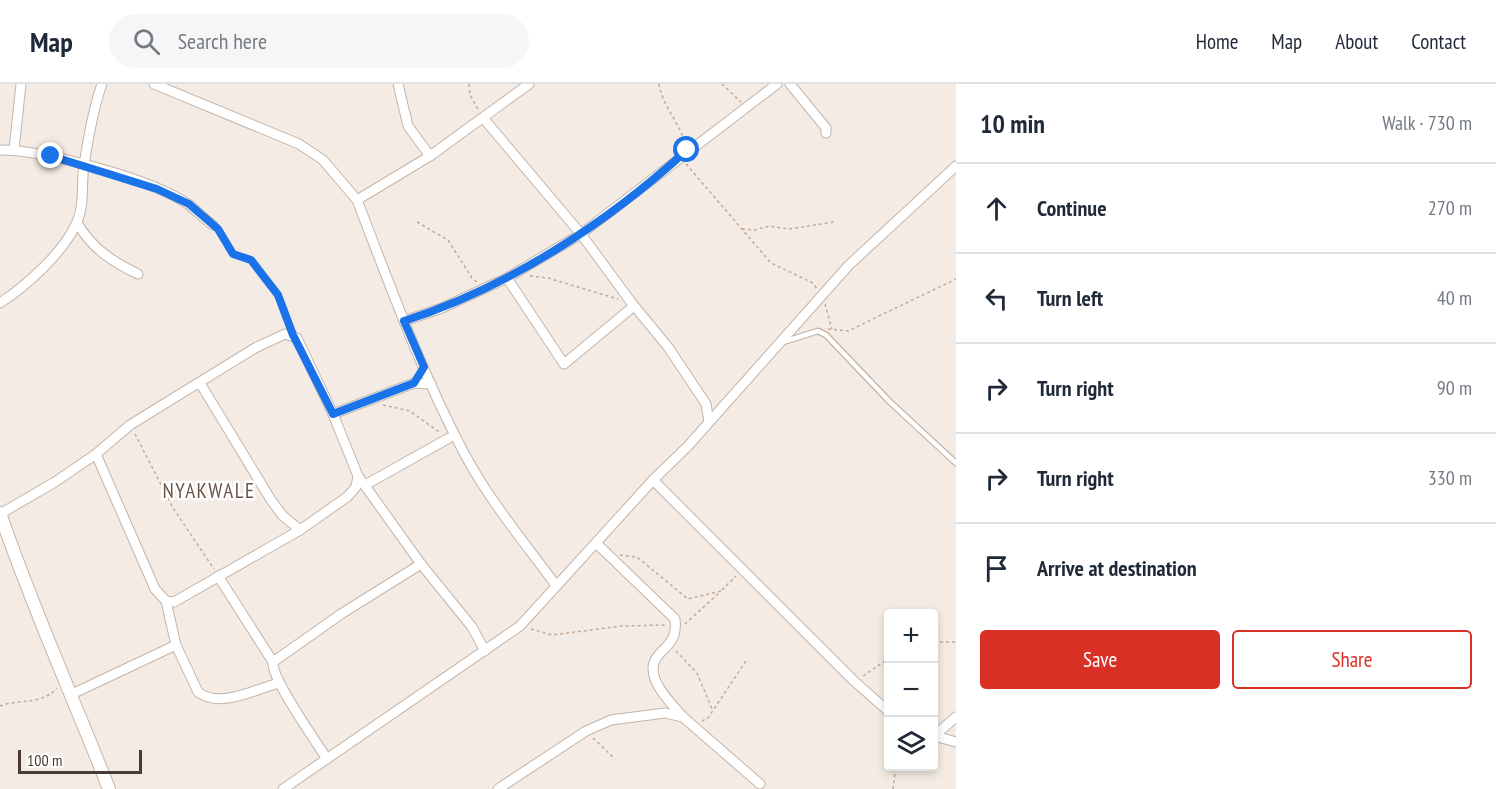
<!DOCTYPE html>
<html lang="en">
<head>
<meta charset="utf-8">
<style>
  body { margin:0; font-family:"PT Sans Narrow",sans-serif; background:#f6f6f7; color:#1f2937 }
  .controls { position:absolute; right:18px; bottom:18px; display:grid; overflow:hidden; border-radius:6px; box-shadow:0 3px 9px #0003 }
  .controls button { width:54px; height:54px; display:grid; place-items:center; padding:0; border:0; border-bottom:2px solid #e0e1e3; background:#fff; color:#1f2937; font:30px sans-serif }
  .scale { position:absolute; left:18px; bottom:15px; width:124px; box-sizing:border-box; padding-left:6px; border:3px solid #473b33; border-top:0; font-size:16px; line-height:21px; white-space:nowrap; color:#473b33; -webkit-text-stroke:4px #fff; paint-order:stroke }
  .stop { position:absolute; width:18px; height:18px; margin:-14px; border:4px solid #1a73e8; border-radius:50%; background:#fff }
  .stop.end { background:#1a73e8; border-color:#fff; box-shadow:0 2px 6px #0008 }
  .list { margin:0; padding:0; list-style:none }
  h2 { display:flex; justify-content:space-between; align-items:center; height:78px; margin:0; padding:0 24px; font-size:26px }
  h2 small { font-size:20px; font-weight:400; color:#747a83 }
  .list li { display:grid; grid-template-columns:39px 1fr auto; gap:18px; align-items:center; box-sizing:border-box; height:90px; padding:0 24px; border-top:2px solid #e0e1e3 }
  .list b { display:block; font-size:22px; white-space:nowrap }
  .list em { font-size:20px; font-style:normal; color:#747a83 }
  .actions { display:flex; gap:12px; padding:18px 24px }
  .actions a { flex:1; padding:14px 0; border:2px solid #d93025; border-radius:6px; text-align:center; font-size:21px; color:#d93025 }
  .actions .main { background:#d93025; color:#fff }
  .icon { flex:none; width:33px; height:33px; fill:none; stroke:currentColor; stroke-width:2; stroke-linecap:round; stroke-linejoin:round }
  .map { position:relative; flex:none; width:956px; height:705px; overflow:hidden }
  header { display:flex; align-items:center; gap:36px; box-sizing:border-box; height:84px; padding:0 30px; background:#fff; border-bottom:2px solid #e0e1e3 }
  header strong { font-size:28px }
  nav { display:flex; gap:33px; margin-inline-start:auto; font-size:21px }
  .search { width:420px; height:54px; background:#f6f6f7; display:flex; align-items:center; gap:15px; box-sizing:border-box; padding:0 21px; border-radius:33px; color:#747a83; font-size:22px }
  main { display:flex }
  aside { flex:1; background:#fff }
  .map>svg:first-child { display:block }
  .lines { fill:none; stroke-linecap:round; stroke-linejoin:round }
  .service-casing { stroke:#c3b4a9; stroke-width:7 }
  .minor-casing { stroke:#c3b4a9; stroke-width:11 }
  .tertiary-casing { stroke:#c3b4a9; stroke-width:14 }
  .path { stroke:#c4a996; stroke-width:1.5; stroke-dasharray:3 3; stroke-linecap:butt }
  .service { stroke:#fff; stroke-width:4.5 }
  .minor { stroke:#fff; stroke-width:9 }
  .tertiary { stroke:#fff; stroke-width:12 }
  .route { stroke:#1a73e8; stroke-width:8 }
  .labels { text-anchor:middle; stroke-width:5; stroke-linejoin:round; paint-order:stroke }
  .quarter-label { font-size:21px; letter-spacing:1.5px; fill:#6b5649; stroke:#fff }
</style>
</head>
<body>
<header>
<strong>Map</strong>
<div class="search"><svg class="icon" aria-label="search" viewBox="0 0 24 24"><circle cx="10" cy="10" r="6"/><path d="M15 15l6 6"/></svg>Search here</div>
<nav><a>Home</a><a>Map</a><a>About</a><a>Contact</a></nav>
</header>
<main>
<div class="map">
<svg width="956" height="705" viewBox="0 0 956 705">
  <rect width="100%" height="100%" fill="#f4ece4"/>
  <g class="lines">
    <defs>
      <polyline id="service" points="783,258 818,247 826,251 890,318 956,379"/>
      <g id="minor">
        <path d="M154,0L299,60L323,76L357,116C390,201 421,288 464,369C489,416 524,458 555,500"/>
        <polyline points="398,0 408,42 430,72"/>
        <polyline points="790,0 826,44 826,49"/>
        <polyline points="484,35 581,150 631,218 668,263 706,320 709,338"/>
        <path d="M0,66C44,66 151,95 188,120C196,126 204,135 213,141"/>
        <polyline points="14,66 21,0"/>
        <polyline points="357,116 430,72 529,0"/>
        <path d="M77,139C93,165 111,177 138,190"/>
        <polyline points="507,194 564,280 634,222"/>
        <path d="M0,219C26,202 63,169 76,140C85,122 81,100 84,81C88,55 93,25 102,0"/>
        <polyline points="404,237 442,224 507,194 581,150 777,0"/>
        <polyline points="200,299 271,416 283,432 300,446"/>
        <polyline points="333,330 414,299 431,300"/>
        <polyline points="358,392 421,480 472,543 485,567"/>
        <polyline points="653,396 688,362 849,181 956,82"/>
        <polyline points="365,401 449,354"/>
        <polyline points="0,430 55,398 96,370 130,341 255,264 285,250 297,254 333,330 358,392 356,403 347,413 300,446 174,518 166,517 155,505 96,370"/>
        <path d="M596,459L675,535C679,565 653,565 653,585C653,602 672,620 683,633"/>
        <polyline points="218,492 273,578"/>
        <path d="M166,517L176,561L198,608C220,625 255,605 279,599"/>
        <polyline points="72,610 176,561"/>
        <polyline points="934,652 956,633"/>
        <polyline points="934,652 956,658"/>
        <path d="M327,675C316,657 271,595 273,578L341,530L421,480"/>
        <polyline points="283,705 520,542 653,396 854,597 888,627"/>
        <polyline points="498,705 586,647 611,636 665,629 683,633 760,700"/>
      </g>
      <path id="tertiary" d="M0,429C32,523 73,613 109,705"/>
    </defs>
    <use href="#service" class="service-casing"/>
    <use href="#minor" class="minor-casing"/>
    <use href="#tertiary" class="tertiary-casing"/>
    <g class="path">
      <polyline points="469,0 470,11 479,27"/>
      <path d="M659,0C662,21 679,38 685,59"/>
      <polyline points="722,0 741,18"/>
      <polyline points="686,80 771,179 813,199 817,205"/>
      <polyline points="417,138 448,156 472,194 478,199"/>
      <polyline points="742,145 755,146 769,142 789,145 834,138"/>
      <path d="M220,148L233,170C239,173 246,173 251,176C269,188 282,222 289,241"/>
      <polyline points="530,192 548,194 618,215"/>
      <polyline points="825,220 832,245"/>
      <polyline points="828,245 848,247 956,195"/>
      <polyline points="383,321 410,327 439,348"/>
      <polyline points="135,350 173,424 214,485"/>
      <polyline points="620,471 637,473 688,515 721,507"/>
      <polyline points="722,506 736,492"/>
      <polyline points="685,540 719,509"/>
      <polyline points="531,545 552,551 622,542 666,541"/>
      <polyline points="934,558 956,558"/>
      <polyline points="676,567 697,589 712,625"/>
      <polyline points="863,592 888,575"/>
      <path d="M0,622C22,614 40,622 57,604"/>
      <polyline points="702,637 708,634 746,577"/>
      <polyline points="593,654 615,675"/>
      <polyline points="893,705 896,682"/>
    </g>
    <use href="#service" class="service"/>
    <use href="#minor" class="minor"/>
    <use href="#tertiary" class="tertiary"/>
  </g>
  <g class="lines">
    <path class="route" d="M51,72L157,105L189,120L218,145L233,170L251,176L278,211L293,251L333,330L414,299L424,283L404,237C509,203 606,140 687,66"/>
  </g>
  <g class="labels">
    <g class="quarter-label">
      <text x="209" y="414">NYAKWALE</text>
    </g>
  </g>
</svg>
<div class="controls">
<button>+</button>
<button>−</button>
<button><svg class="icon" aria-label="layers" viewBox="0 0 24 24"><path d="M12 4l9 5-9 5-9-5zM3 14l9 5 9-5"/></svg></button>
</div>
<div class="scale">100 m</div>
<div class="stop" style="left:687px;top:66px"></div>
<div class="stop end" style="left:51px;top:72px"></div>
</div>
<aside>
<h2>10 min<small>Walk · 730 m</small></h2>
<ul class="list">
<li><svg class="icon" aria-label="ahead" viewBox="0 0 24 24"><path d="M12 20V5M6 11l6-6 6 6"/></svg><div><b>Continue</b></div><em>270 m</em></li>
<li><svg class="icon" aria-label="left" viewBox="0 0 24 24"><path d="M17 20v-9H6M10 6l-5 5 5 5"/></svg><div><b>Turn left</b></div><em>40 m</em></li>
<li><svg class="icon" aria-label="right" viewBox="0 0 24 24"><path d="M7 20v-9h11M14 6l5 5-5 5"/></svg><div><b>Turn right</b></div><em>90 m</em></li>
<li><svg class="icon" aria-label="right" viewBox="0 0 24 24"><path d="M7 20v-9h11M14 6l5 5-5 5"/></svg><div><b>Turn right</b></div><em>330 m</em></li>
<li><svg class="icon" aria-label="arrive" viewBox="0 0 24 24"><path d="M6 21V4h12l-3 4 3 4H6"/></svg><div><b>Arrive at destination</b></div></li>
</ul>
<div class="actions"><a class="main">Save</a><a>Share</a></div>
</aside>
</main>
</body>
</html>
